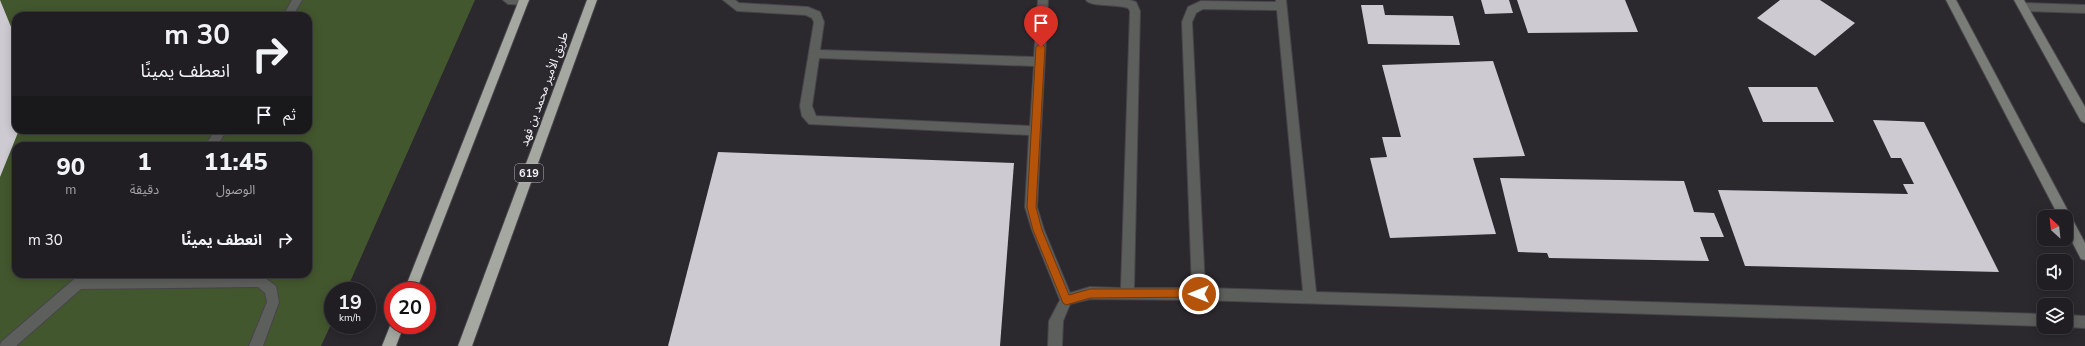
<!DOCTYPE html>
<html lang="ar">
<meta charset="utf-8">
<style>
body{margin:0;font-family:"Nunito Sans","Noto Sans Arabic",sans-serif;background:#2d2b2f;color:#f1f3f6;direction:rtl;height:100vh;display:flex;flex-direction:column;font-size:15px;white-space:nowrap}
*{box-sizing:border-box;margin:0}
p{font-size:13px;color:#a2a2a5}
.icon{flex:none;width:22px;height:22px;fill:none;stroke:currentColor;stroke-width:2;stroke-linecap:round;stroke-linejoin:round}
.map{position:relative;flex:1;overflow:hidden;direction:ltr}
.panel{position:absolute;left:12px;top:142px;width:300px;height:136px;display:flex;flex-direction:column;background:#201e22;border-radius:12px;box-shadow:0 2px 10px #0003,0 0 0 1px #3d3c40;direction:rtl}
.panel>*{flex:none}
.hud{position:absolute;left:12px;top:12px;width:300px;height:122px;border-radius:12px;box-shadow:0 2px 10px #0003,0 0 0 1px #3d3c40;direction:rtl;background:#201e22;color:#f1f3f6;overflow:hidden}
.needle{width:26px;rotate:333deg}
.fabs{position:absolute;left:2037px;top:210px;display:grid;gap:8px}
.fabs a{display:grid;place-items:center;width:36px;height:36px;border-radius:8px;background:#201e22;box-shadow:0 2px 10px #0003,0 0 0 1px #3d3c40;font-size:20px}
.speed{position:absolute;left:324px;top:282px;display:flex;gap:8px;font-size:20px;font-weight:700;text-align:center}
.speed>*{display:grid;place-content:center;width:52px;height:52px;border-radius:50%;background:#201e22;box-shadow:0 2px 10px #0003,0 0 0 1px #3d3c40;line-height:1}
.speed small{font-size:10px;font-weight:400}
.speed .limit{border:6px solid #d22;background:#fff;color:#111}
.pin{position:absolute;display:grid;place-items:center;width:34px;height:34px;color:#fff;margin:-41px -17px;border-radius:50% 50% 50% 0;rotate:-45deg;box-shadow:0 0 4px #0007}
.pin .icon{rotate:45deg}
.me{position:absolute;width:44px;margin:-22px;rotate:270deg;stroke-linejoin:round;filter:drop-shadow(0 0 3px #0008)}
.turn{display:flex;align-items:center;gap:14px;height:84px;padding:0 16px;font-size:18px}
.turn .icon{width:52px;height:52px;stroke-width:2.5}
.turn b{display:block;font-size:28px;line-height:34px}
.then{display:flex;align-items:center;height:38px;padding:0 16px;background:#0003;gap:8px;font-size:15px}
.eta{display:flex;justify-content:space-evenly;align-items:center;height:68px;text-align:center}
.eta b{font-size:24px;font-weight:800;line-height:28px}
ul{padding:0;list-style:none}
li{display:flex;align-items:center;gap:12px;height:60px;padding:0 16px}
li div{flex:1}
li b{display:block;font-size:15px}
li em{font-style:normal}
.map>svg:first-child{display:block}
.green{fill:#43572e;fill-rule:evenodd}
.building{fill:#cdcad1}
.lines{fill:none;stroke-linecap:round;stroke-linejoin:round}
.lane-casing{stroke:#47444a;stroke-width:2}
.street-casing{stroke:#47444a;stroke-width:2}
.secondary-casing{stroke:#47444a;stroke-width:2}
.highway-casing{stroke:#47444a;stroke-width:2}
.lane{fill:#5d5f5c;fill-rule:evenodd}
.street{fill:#5d5f5c;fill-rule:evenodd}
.secondary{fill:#7a7c78;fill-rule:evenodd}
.highway{fill:#a4a8a1;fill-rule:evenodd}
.route{fill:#b45309;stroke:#753606}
.labels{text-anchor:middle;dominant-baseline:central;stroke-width:4;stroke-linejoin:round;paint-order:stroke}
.shield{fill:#2b282e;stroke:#b8b6bb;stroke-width:1}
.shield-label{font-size:11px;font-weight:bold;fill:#f4f3f7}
.street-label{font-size:12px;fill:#f4f3f7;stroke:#2b282e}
</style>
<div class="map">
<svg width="2085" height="346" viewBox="0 0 2085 346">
<rect width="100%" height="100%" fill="#2b282e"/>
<path class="green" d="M0 0H475L346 291H333V320L321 346H0ZM16 16H308V130H16ZM16 146H308V274H16Z"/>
<g class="building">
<polygon points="0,0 16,39 16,130 19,130 0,177"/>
<polygon points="1481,0 1509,0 1513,13 1485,14"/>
<polygon points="1517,0 1625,0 1638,32 1528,33"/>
<polygon points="1780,0 1820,0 1855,23 1815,56 1757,18"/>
<polygon points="1361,5 1383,5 1385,15 1453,16 1460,45 1368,44"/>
<polygon points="1493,61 1525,156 1473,158 1496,234 1390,238 1370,158 1387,157 1382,137 1401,137 1382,65"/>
<polygon points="1748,87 1817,87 1834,122 1763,122"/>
<polygon points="1873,120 1924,122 1999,272 1745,266 1718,190 1908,194 1903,184 1914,184 1901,158 1891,158"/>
<polygon points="718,152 1014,163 1000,346 668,346"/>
<polygon points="1500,178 1684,181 1694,212 1714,213 1724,237 1700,237 1709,261 1549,258 1547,253 1518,252"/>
</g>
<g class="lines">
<g class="lane-casing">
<g id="lane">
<polygon points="292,0 302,0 293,16 283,16"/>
<polygon points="503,0 529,0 529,1 524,5 508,4"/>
<path d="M723 0H735L739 3 808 7 820 12 824 22 820 50 1034 57 1038 0H1048L1037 207 1044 230 1070 293 1090 287 1121 288 1130 11 1128 8C1118 4 1090 7 1086 0H1130L1136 2 1140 11 1134 288H1192L1182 22 1188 7 1201 1 1276 2V0H1286L1316 292 2044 314V326L1199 300 1090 299 1070 304 1063 321 1062 346H1048L1049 321 1060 300 1032 230 1025 207 1029 135 809 124 802 116 800 106 814 22 812 18 806 15 737 11ZM1203 9 1277 10 1303 291 1205 288 1192 22 1196 13ZM819 58 1034 66 1030 126 816 116 812 106Z"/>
<polygon points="215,130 227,130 217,146 205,146"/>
<polygon points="80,274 95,274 94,277 261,275 276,286 279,302 263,346 249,346 267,302 265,293 258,287 81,289 16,346 0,346 1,342"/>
<polygon points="2066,315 2085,316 2085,328 2066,327"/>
</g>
</g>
<g class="street-casing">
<polygon id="street" points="2023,3 2085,5 2085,13 2023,11 2018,7"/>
</g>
<g class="secondary-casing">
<g id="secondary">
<polygon points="1946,0 1956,0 2085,243 2085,260 2081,259 2066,230 2066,217 2059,217"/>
<polygon points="2014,0 2024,0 2085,107 2085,123 2081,121"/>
</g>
</g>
<g class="highway-casing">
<g id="highway">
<polygon points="519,0 529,0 416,291 404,291"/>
<polygon points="587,0 597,0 472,346 458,346"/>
<polygon points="392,321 393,325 404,325 396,346 382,346"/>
</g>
</g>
<use href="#lane" class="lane"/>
<use href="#street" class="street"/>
<use href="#secondary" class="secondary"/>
<use href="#highway" class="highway"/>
</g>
<polygon class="route" points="1041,43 1045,47 1036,207 1042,230 1069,295 1090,289 1199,289 1204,294 1203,297 1090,298 1066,305 1063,303 1033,230 1027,207 1036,47"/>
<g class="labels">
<rect class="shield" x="515" y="164" width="28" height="18" rx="3"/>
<g class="shield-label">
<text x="529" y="173">619</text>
</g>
<g class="street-label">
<text transform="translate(544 89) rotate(-70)">طريق الأمير محمد بن فهد</text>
</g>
</g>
</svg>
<div class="fabs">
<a><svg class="needle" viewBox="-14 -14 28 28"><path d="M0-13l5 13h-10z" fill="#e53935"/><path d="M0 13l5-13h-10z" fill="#a2a2a5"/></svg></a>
<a><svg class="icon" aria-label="sound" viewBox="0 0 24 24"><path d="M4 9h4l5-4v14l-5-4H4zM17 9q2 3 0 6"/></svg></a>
<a><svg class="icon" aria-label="layers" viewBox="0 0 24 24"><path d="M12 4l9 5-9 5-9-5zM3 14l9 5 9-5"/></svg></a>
</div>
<div class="speed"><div>19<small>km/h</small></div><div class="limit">20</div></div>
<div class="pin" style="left:1041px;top:47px;background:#d93025"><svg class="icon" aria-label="arrive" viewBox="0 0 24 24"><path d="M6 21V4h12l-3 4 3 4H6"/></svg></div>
<svg class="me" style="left:1199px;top:294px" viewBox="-20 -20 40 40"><circle r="17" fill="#b45309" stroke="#fff" stroke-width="3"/><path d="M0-11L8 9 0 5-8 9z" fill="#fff"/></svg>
<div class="hud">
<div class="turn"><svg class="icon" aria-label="right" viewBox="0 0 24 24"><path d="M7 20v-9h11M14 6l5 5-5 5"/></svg><div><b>30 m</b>انعطف يمينًا</div></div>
<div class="then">ثم<svg class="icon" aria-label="arrive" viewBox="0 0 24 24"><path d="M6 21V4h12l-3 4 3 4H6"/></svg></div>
</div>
<section class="panel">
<div class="eta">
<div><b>11:45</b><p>الوصول</p></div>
<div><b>1</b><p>دقيقة</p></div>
<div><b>90</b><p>m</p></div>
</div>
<ul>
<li><svg class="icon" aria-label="right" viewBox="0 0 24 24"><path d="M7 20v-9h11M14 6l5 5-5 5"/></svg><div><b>انعطف يمينًا</b></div><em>30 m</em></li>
</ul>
</section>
</div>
